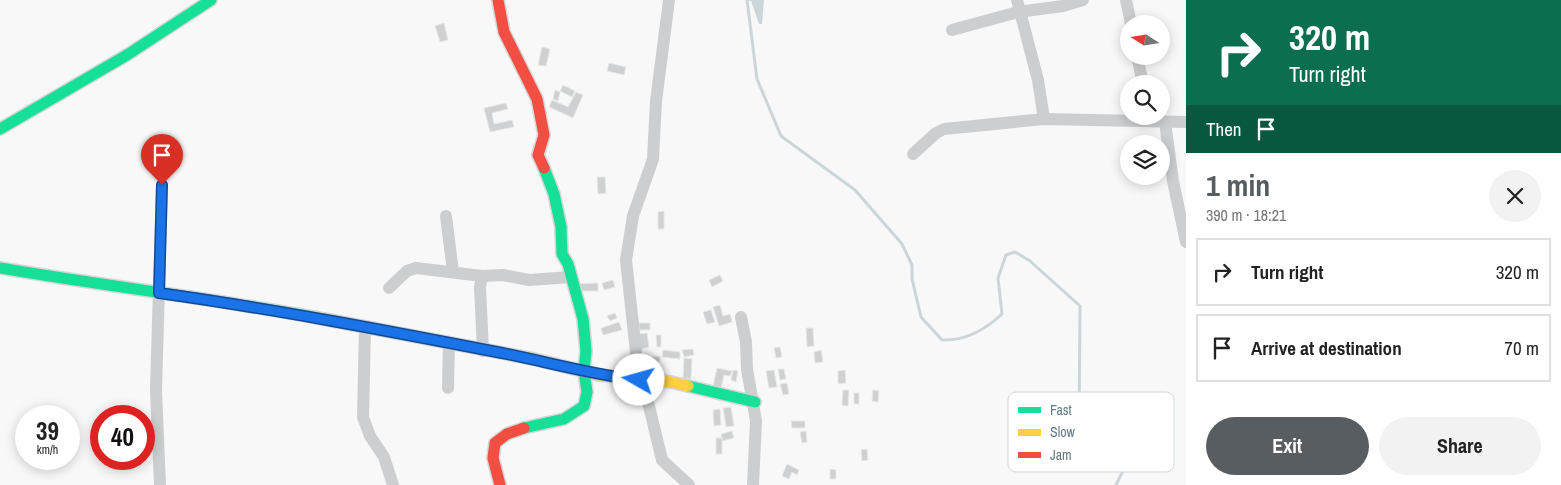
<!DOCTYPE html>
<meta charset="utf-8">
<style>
body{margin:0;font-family:"Archivo Narrow",sans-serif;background:#f2f2f2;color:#222;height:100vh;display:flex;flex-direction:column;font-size:19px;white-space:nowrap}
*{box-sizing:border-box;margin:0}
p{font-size:16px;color:#767676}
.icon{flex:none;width:28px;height:28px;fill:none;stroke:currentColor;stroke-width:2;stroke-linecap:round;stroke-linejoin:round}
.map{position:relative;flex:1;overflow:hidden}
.panel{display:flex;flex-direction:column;background:#fff;width:375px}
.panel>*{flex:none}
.banner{background:#0b6e4f;color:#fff;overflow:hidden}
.needle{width:32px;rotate:282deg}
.tools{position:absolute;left:1120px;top:15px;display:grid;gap:10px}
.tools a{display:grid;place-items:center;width:50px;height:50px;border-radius:50%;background:#fff;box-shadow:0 2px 12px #0003;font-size:25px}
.speed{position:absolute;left:15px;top:405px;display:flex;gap:10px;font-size:25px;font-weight:700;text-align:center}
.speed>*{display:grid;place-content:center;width:65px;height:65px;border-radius:50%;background:#fff;box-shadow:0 2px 12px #0003;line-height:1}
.speed small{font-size:12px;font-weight:400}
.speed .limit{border:8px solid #d22;background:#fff;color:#111}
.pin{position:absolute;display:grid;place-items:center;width:42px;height:42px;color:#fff;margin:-51px -21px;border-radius:50% 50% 50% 0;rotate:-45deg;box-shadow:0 0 5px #0007}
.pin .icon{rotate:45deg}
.me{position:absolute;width:55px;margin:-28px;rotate:277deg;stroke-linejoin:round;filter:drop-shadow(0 0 4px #0008)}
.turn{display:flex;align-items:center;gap:18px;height:105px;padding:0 20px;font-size:22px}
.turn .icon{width:65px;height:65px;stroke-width:2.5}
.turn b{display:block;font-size:35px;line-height:42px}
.then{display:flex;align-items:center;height:48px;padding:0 20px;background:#0003;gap:10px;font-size:19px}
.round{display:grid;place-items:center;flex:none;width:52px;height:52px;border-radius:26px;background:#f2f2f2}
.summary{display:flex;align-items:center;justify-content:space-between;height:85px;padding:0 20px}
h1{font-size:30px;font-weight:700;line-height:38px;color:#575d60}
.primary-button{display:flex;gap:10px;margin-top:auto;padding:10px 20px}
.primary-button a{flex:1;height:58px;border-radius:30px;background:#575d60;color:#fff;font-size:20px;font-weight:700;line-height:58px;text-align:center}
.primary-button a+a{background:#f2f2f2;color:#222}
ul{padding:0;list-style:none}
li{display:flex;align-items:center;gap:15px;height:68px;margin:0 10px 8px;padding:0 10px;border:2px solid #e0e0e0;border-radius:0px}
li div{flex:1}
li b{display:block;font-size:19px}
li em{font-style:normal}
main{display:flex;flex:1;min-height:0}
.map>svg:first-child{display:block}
.water{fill:#cbd6d8}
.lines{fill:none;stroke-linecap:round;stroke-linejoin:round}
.stream{stroke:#cbd6d8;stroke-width:3}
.building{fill:#ced0d1;stroke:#e8e8e8}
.fast-casing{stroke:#d5d6d7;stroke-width:14}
.slow-casing{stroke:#d5d6d7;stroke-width:14}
.jam-casing{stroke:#d5d6d7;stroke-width:14}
.street{stroke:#cdcecf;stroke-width:12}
.fast{stroke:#16e098;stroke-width:11}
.slow{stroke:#ffcf43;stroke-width:11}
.jam{stroke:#f24e42;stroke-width:11}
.route-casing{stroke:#114b97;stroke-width:12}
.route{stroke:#1a73e8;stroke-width:9}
.key{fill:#fff;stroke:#d0d7da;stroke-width:1}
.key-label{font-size:14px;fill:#637a83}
</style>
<main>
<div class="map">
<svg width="1186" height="485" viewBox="0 0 1186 485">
<rect width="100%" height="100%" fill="#f8f8f8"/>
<polygon class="water" points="745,0 764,0 762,24 759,24 751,1"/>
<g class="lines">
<path class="stream" d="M747 0 757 79 781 136 855 190 902 244 912 265V279L921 317 942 340C966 341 985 330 1002 314L998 278 1006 255 1015 252 1030 261 1080 306 1079 432 1092 442 1119 447 1127 454 1126 465 1116 485"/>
</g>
<g class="building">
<polygon points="444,23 448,40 440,42 435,26"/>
<polygon points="542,47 550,49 546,66 538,65"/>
<polygon points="609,63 626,67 624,75 607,71"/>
<polygon points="563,85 575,91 572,97 560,91"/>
<polygon points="555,90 560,92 558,101 553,99"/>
<polygon points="576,92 583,95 573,118 549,107 552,100 568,107"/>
<polygon points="506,103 508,109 492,113 494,124 512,120 514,127 490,132 484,108"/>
<polygon points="597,177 605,177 606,193 598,194"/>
<polygon points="664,211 664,229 658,229 658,212"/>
<polygon points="720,275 723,281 712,287 709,280"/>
<polygon points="613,280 615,287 604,290 602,283"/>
<polygon points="598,283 598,291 577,291 577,284"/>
<polygon points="720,305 723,316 730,314 732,322 719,326 713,307"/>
<polygon points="711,310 715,322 707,324 703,312"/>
<polygon points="615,313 617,318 610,321 607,316"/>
<polygon points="619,322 622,330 603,335 601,328"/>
<rect x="639" y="323" width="11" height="7"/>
<polygon points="806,328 813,328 814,346 807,347"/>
<polygon points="647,333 649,347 641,349 639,334"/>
<polygon points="656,335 661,335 661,347 657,347"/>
<polygon points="780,347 782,357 776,358 774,348"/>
<polygon points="693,349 694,355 684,357 682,350"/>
<polygon points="663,350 680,352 680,359 662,357"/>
<polygon points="821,350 823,362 815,363 814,352"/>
<polygon points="660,356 660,362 651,363 650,357"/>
<polygon points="684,358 692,359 691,379 683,378"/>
<polygon points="717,368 732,371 730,376 724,375 721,388 713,387"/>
<polygon points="778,369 784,369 786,379 780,380"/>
<polygon points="733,370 738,371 736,382 731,380"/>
<polygon points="774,370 777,387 769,388 766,371"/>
<polygon points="845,370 846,383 838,384 838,371"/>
<polygon points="787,383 789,394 783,395 780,384"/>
<polygon points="843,390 849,390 848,406 842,405"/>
<polygon points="873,390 879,391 878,402 872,401"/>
<rect x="854" y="393" width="5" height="11"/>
<polygon points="731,407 734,426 726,427 723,408"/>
<polygon points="720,409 721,425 714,426 713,410"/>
<polygon points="791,421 805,421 805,428 792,428"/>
<polygon points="732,431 734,438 722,441 721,434"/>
<polygon points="806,431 807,442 802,443 800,432"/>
<rect x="716" y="438" width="6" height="16"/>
<polygon points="867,449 868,460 862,461 861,450"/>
<polygon points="787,464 799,470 797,475 792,472 789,479 782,476"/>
<polygon points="830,469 836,470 836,479 830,479"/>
</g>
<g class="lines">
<g class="fast-casing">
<g id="fast">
<polyline points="0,129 127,55 211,0"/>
<path d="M0 268C104 286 209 298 313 317"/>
<polyline points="688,386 755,402"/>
<polyline points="524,428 564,419 584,406 587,392 584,371 586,351 583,319 568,264 562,254 561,227 554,194 544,168"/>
</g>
</g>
<g class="slow-casing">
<polyline id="slow" points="313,317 534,359 599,375 671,382 688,386"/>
</g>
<g class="jam-casing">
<g id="jam">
<polyline points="498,0 504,32 537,99 544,135 538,155 544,168"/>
<polyline points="500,485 493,458 495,443 507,434 524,428"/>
</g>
</g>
<g class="street">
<polyline points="669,0 656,101 653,159 633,216 626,260 639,380 649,406 662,460 689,485"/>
<polyline points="1017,0 1038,80 1044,119"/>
<polyline points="1126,0 1131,24"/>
<polyline points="952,30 1018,12 1063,6 1083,0"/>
<polyline points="1137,56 1143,84"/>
<polyline points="1165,122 1173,181 1186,242"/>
<polyline points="913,154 936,133 944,129 1044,119 1186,122"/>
<polyline points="446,216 453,272"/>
<polyline points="482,276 480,287 483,351"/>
<polyline points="389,288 407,271 416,268 482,276 503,275 529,280 571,277"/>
<polyline points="741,317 746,342 747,369 756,421 753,485"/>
<polyline points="365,328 363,417 370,436 384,457 393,485"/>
<polyline points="448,388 449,343"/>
<polyline points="160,485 156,390 162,185"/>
</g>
<use href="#fast" class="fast"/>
<use href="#slow" class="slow"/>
<use href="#jam" class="jam"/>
</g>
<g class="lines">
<g class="route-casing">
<path id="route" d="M162 185 159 293C274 309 388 331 502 353 548 362 593 375 639 380"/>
</g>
<use href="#route" class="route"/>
</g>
<rect x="1008" y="392" width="166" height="80" rx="8" class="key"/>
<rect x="1018" y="407" width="23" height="6" fill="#16e098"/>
<rect x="1018" y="429" width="23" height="7" fill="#ffcf43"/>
<rect x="1018" y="452" width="23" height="6" fill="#f24e42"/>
<g class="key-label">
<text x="1050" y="415">Fast</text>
<text x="1050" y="437">Slow</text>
<text x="1050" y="460">Jam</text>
</g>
</svg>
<div class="tools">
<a><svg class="needle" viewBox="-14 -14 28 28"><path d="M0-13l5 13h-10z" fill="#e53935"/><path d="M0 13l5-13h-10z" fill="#767676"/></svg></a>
<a><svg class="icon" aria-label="search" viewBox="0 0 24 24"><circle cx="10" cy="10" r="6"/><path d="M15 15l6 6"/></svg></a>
<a><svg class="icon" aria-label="layers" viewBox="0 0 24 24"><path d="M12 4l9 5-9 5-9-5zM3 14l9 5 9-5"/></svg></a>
</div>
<div class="speed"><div>39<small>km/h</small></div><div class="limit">40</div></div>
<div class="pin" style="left:162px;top:185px;background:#d93025"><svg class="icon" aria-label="arrive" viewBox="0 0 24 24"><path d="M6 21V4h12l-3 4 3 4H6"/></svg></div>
<svg class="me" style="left:639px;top:380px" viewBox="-20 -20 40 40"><circle r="19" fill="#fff"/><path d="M0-13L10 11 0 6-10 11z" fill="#1a73e8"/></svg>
</div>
<section class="panel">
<div class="banner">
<div class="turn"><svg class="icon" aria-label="right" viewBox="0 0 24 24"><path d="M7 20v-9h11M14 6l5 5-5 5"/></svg><div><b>320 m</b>Turn right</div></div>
<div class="then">Then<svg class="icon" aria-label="arrive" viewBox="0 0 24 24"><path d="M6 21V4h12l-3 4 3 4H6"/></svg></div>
</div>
<div class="summary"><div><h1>1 min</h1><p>390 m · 18:21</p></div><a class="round"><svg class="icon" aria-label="close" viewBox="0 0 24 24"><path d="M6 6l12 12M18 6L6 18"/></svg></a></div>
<ul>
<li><svg class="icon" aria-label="right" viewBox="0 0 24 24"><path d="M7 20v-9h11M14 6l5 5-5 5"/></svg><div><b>Turn right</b></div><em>320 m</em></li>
<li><svg class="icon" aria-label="arrive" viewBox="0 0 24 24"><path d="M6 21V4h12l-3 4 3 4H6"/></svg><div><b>Arrive at destination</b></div><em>70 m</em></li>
</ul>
<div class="primary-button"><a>Exit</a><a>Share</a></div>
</section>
</main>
